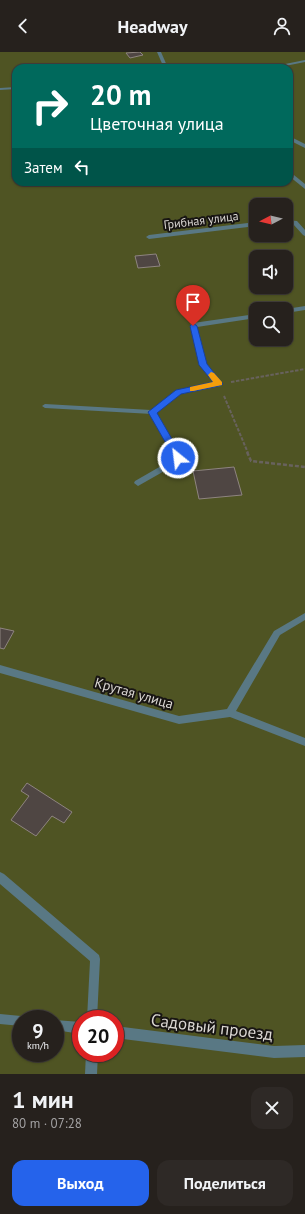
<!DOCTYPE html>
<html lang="ru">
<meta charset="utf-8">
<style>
body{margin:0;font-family:"PT Sans",sans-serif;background:#2e2926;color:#f1f3f6;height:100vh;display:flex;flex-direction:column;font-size:15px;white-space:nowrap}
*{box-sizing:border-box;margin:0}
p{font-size:13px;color:#a4a3a4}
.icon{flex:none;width:22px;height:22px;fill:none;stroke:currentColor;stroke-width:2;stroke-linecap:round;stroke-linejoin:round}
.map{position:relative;height:1022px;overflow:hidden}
.panel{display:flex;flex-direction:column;background:#26211d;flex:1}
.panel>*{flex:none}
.banner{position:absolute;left:12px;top:12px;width:281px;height:122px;border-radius:12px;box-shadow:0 1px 3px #0004,0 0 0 1px #423e3b;background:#00695c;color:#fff;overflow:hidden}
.needle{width:26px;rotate:263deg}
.tools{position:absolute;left:249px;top:146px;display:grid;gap:8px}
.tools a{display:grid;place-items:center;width:44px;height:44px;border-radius:8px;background:#26211d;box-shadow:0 1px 3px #0004,0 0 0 1px #423e3b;font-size:20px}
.speed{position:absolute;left:12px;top:958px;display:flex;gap:8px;font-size:20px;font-weight:700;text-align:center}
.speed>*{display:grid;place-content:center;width:52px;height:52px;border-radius:50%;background:#26211d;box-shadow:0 1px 3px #0004,0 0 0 1px #423e3b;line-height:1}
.speed small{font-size:10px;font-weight:400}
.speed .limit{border:6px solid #d22;background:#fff;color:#111}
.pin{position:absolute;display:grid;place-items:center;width:34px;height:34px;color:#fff;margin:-41px -17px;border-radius:50% 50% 50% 0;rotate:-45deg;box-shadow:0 0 4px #0007}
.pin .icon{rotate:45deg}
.me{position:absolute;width:44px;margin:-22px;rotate:331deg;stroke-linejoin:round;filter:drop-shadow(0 0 3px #0008)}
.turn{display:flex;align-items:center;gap:14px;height:84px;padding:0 12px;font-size:18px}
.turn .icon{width:52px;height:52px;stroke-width:2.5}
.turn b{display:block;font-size:28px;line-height:34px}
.then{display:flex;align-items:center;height:38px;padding:0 12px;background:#0003;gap:8px;font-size:15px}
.round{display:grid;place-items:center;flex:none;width:42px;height:42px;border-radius:12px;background:#2e2926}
.head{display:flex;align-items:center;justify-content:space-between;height:68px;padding:0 12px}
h1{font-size:24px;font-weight:700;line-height:30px}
.button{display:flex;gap:8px;margin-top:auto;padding:8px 12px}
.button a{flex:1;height:46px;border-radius:12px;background:#2563eb;color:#fff;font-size:16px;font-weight:700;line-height:46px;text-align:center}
.button a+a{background:#2e2926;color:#f1f3f6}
header{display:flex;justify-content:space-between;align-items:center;height:52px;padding:0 12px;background:#26211d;font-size:18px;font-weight:700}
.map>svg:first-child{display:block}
.green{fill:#4f5423;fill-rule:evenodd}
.building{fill:#4f4643;stroke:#8e8480}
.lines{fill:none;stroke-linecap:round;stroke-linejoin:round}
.path-far1{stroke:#68625d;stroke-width:2;stroke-dasharray:3.5 1.5;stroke-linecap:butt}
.path{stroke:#68625d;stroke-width:2.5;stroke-dasharray:4 2;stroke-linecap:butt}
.service{fill:#597884;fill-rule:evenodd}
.minor{fill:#597884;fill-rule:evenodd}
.route{fill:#2563eb;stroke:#184099}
.slow{fill:#f59e0b}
.labels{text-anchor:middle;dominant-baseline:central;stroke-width:4;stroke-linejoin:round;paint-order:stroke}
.far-street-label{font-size:12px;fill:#dbd7d3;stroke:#181513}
.street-label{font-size:14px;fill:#dbd7d3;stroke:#181513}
.near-street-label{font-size:17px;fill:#dbd7d3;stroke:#181513}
</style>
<header><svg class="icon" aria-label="back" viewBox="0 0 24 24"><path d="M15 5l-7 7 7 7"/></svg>Headway<svg class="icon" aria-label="person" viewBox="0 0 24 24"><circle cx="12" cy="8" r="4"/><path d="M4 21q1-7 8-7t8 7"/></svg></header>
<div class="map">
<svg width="305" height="1022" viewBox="0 0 305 1022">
<rect width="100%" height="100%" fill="#332c27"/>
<path class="green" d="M0 0H305V1022H0ZM16 16H289V130H16ZM256 153H286V183H256ZM256 205H286V235H256ZM256 257H286V287H256ZM21 967H55V1001H21ZM81 967H115V1001H81Z"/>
<g class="building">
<polygon points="140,0 143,3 130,6 126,1"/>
<polygon points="156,202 160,214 138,216 135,204"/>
<polygon points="234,415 242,443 199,447 193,419"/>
<polygon points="0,576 14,579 4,597 0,596"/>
<polygon points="27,731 72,760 64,771 52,764 36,784 11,768 29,744 21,739"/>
</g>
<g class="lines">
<g class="path-far1">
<polyline points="231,330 305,317"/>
<polyline points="224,344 248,401"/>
</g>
<polyline class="path" points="247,400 251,409 305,415"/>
<polygon class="service" points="150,358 154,358 183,407 182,409 138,434 134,431 135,429 175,406 148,360"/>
<g class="minor">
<polygon points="157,0 161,0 168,16 164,16"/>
<polygon points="305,8 305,10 275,16 265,16"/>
<polygon points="16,35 16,37 0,38 0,36"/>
<polygon points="289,84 305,92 305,96 289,88"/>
<polygon points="289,119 305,132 305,137 289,124"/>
<polygon points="286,168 297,169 305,178 305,184 303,183 293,172 286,172"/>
<polygon points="256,170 256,174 149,187 146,185 149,183"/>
<polygon points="305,254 305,258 286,261 286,257"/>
<polygon points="256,262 256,266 197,275 206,312 221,330 222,332 221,334 181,342 152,362 45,356 42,354 45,352 151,358 177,338 214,331 200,313 190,273 193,271"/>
<polygon points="305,561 305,568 280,583 236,659 305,686 305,694 230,665 179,672 0,621 0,613 179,664 227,657 274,579"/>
<polygon points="0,820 4,822 99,903 100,907 97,967 87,967 90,909 0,832"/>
<polygon points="0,962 21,964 25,965 26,967 21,967 21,974 0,972"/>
<polygon points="55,968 81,970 81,982 55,978"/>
<polygon points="115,974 274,994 305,993 305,1005 274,1006 115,986"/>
<polygon points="86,1001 98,1001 97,1022 85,1022"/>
</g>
</g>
<polygon class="route" points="193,271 197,274 207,312 223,332 219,334 181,342 157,361 183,406 178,409 176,409 148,360 176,338 213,330 199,313 190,274"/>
<polygon class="slow" points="211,320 214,321 222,330 222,333 193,339 190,339 190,335 213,330 208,323"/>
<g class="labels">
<g class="far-street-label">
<text transform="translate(201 168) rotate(-7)">Грибная улица</text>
</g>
<g class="street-label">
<text transform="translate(134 641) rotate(16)">Крутая улица</text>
</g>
<g class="near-street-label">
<text transform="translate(212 975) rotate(7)">Садовый проезд</text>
</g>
</g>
</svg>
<div class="tools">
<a><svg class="needle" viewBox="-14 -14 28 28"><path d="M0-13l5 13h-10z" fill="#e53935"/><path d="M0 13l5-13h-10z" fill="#a4a3a4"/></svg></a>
<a><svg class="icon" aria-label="sound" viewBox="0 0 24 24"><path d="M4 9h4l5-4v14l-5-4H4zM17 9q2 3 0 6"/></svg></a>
<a><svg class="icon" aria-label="search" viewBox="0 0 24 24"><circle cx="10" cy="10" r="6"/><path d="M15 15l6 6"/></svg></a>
</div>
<div class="speed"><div>9<small>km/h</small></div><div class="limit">20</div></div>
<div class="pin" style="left:193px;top:274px;background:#d93025"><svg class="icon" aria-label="arrive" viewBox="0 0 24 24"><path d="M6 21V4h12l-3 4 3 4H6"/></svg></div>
<svg class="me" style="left:178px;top:406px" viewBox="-20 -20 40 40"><circle r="17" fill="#2563eb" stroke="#fff" stroke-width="3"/><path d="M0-11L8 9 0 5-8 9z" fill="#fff"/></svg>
<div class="banner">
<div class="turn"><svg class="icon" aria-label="right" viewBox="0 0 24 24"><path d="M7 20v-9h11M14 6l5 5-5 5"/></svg><div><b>20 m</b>Цветочная улица</div></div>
<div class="then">Затем<svg class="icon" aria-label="left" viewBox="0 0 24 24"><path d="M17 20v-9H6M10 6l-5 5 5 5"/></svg></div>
</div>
</div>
<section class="panel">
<div class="head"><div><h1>1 мин</h1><p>80 m · 07:28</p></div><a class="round"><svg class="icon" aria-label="close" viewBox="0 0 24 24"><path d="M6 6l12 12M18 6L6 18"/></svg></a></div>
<div class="button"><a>Выход</a><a>Поделиться</a></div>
</section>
